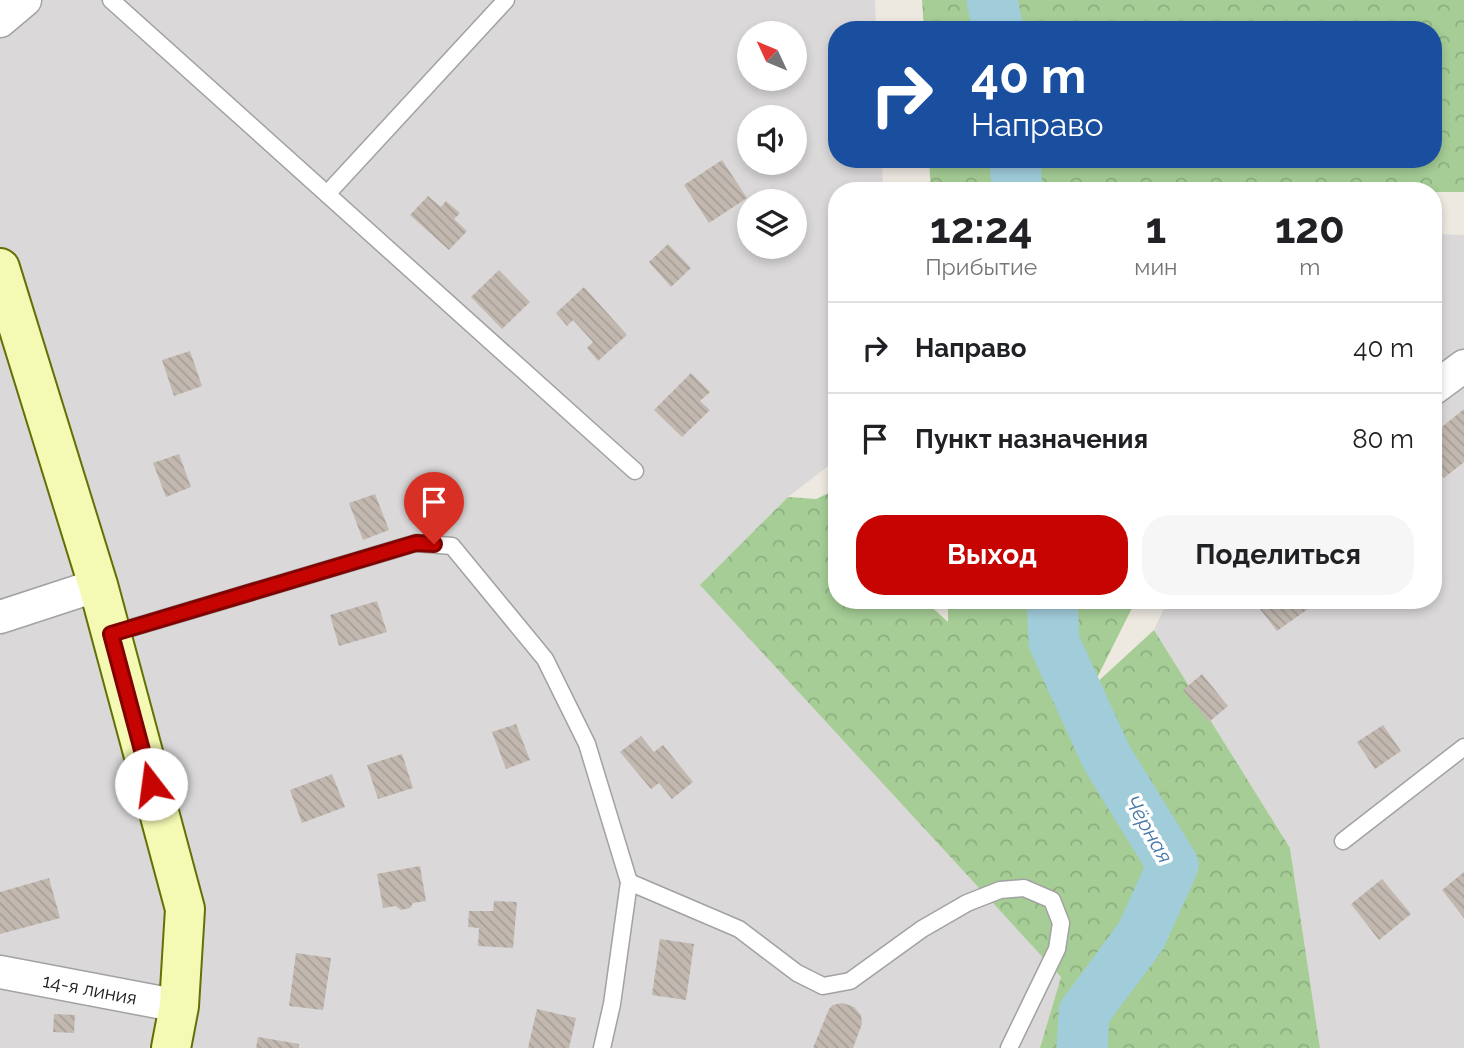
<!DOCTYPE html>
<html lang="ru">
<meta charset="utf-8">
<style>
body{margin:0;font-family:Raleway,sans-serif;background:#f6f6f6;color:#202124;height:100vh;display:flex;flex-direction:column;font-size:26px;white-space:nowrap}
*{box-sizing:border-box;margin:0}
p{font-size:23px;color:#757577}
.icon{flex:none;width:38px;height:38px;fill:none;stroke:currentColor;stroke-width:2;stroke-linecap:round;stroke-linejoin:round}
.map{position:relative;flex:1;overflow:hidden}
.details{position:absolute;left:828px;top:182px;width:614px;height:427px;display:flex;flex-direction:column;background:#fff;border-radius:28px;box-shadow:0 4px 10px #0003}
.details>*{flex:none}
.hud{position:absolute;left:828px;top:21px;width:614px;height:147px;border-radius:28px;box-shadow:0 4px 10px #0003;background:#1a4fa0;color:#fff;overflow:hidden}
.needle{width:46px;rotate:314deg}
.buttons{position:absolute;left:737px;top:21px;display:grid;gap:14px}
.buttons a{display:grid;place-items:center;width:70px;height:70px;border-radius:50%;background:#fff;box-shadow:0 4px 10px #0003;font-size:35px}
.pin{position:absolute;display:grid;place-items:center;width:60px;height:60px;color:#fff;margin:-72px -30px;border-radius:50% 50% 50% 0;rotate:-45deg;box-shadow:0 0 7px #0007}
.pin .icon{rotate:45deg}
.me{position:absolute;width:77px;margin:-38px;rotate:345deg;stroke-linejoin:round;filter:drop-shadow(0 0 5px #0008)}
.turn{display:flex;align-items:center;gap:24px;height:147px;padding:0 28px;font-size:32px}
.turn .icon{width:91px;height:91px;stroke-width:2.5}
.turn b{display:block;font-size:49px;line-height:60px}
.eta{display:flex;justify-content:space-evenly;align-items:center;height:119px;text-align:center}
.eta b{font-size:42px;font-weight:700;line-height:49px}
.cta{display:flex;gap:14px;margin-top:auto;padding:14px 28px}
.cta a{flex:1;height:80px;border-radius:28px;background:#c60401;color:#fff;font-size:28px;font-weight:700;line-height:80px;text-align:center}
.cta a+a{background:#f6f6f6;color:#202124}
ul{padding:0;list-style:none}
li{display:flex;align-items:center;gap:21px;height:91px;padding:0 28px;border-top:2px solid #e0e0e0}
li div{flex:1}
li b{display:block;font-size:26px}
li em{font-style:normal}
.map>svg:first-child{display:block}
.residential{fill:#dad8d8;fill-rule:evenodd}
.forest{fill:url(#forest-crowns)}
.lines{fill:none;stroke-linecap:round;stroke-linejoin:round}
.river{stroke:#a1cddb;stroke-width:51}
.building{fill:url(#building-back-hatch)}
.lane-casing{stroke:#a2a2a2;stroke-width:19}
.street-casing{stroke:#a2a2a2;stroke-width:35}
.secondary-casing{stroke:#637005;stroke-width:42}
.lane{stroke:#fff;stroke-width:16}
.street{stroke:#fff;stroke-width:32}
.secondary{stroke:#f4f9b3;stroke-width:38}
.route-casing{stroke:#810301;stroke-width:18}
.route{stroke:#c60401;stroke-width:12}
.labels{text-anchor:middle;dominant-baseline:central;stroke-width:7;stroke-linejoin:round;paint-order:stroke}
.street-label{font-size:19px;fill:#1b1b1b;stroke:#fff}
.water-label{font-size:21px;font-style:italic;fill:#4978aa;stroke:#fff}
</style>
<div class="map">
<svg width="1464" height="1048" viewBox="0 0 1464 1048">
<defs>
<pattern id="forest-crowns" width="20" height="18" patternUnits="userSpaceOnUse" patternTransform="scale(1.75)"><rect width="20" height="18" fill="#a5cd95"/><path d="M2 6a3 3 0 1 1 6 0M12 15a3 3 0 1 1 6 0" fill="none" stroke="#8daf80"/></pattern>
<pattern id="building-back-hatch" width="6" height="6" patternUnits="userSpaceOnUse" patternTransform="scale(1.75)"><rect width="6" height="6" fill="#c2b8b0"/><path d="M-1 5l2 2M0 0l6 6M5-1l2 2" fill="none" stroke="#a69e97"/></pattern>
</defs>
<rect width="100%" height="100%" fill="#ede9e1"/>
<g class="residential">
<path d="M0 0H875L876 30H836V159H882L883 191H836V460L788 497 701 585 1061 977 1040 1048H0ZM749 33H794V79H749ZM749 117H794V163H749ZM749 201H794V247H749Z"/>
<polygon points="1433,234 1464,235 1464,1048 1320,1048 1290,848 1154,630 1168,600 1433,600"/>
</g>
<g class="forest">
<polygon points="922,0 1464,0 1464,192 931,191 929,159 1433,159 1433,30 924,30"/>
<polygon points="831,492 836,505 836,600 924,600 948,622 948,600 1136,600 1093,686 1154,630 1290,848 1320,1048 1040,1048 1061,977 700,585 788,497 816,499"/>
</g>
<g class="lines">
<g class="river">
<polyline points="992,0 998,30"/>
<polyline points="1015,159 1017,191"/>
<polyline points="1052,600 1054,642 1107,758 1173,865 1141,936 1084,1013 1082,1048"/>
</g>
</g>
<g class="building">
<polygon points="722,160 747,198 709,223 684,185"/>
<polygon points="428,196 441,207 446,201 460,213 454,219 467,231 449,250 410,215"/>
<polygon points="668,244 691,268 671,287 649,262"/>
<polygon points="499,270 530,302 502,329 471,297"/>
<polygon points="584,287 627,335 598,361 587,348 593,342 573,320 567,326 556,313"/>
<polygon points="190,351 202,386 174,396 162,360"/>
<polygon points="691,373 710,392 700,401 710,410 682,437 654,410"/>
<polygon points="1464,409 1464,462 1444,478 1433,464 1433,434"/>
<polygon points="179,454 191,487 166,497 153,463"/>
<polygon points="375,494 389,530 363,540 349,503"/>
<polygon points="1261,600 1308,600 1312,606 1277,631 1256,604"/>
<polygon points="377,601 387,632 339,646 330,615"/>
<polygon points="1202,674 1228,706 1209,722 1183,690"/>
<polygon points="516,724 530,760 506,769 492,732"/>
<polygon points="1383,725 1401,751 1375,769 1357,742"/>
<polygon points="641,736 654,752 663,745 693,782 672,799 659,783 651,789 620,752"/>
<polygon points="402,754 413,788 378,799 367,765"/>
<polygon points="332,774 345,807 302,823 290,790"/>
<polygon points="420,866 426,901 413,903 410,908 401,910 396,906 383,908 377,874"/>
<polygon points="1464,872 1464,918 1442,890"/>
<polygon points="49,878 60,918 0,934 0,892"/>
<polygon points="1382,879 1411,914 1379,940 1351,904"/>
<polygon points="494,901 517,902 513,948 478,946 479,928 468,927 469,911 493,911"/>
<polygon points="660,939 694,944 686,1000 652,995"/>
<polygon points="296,953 331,958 323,1010 289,1006"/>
<polygon points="843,1003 854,1007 861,1015 862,1024 853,1048 813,1048 829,1009 833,1005"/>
<polygon points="537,1009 576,1018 569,1048 528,1048"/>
<polygon points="54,1014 75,1015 74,1033 53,1032"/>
<polygon points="258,1037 299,1044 299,1048 256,1048"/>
</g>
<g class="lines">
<g class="lane-casing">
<g id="lane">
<polyline points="111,0 635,471"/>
<polyline points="327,194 506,0"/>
<polyline points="111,634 416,543 452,546 545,659 587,744 629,882 612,1004 602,1048"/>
<polyline points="1343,841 1464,747"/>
<polyline points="629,882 739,929 797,973 823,986 850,981 922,929 967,903 1000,890 1024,888 1052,900 1061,923 1057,949 1009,1048"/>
</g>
</g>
<g class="street-casing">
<g id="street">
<polyline points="0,21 25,0"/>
<polyline points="1433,389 1464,366"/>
<polyline points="0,617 98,585"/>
<polyline points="0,972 179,1006"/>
</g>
</g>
<g class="secondary-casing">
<polyline id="secondary" points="0,268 98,585 185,909 179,1006 171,1048"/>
</g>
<use href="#lane" class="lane"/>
<use href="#street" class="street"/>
<use href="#secondary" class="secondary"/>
</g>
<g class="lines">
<g class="route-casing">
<polyline id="route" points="151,784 111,634 416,543 434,544"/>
</g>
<use href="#route" class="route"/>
</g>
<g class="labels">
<g class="street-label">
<text transform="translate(90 989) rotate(11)">14-я линия</text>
</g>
<g class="water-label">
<text transform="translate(1149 829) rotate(60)">Чёрная</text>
</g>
</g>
</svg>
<div class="buttons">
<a><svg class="needle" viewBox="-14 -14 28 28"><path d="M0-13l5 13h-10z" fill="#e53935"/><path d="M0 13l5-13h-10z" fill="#757577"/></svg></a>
<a><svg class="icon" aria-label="sound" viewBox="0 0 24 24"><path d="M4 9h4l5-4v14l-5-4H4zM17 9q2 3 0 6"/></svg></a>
<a><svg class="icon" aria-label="layers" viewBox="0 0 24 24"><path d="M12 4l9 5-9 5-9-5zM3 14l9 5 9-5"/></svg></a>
</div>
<div class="pin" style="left:434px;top:544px;background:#d93025"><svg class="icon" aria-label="arrive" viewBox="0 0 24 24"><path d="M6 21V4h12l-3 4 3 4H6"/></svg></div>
<svg class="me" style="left:151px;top:784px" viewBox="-20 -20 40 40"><circle r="19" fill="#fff"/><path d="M0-13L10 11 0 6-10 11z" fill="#c60401"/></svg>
<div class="hud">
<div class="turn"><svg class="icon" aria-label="right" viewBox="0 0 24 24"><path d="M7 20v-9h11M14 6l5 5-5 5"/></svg><div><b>40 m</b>Направо</div></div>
</div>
<section class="details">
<div class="eta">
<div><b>12:24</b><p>Прибытие</p></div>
<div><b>1</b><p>мин</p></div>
<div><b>120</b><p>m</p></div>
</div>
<ul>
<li><svg class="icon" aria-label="right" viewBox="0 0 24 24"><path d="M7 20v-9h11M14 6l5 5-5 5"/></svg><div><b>Направо</b></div><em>40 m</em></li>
<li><svg class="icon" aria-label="arrive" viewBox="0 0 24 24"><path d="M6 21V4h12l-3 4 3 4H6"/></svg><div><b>Пункт назначения</b></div><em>80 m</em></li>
</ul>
<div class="cta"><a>Выход</a><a>Поделиться</a></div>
</section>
</div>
